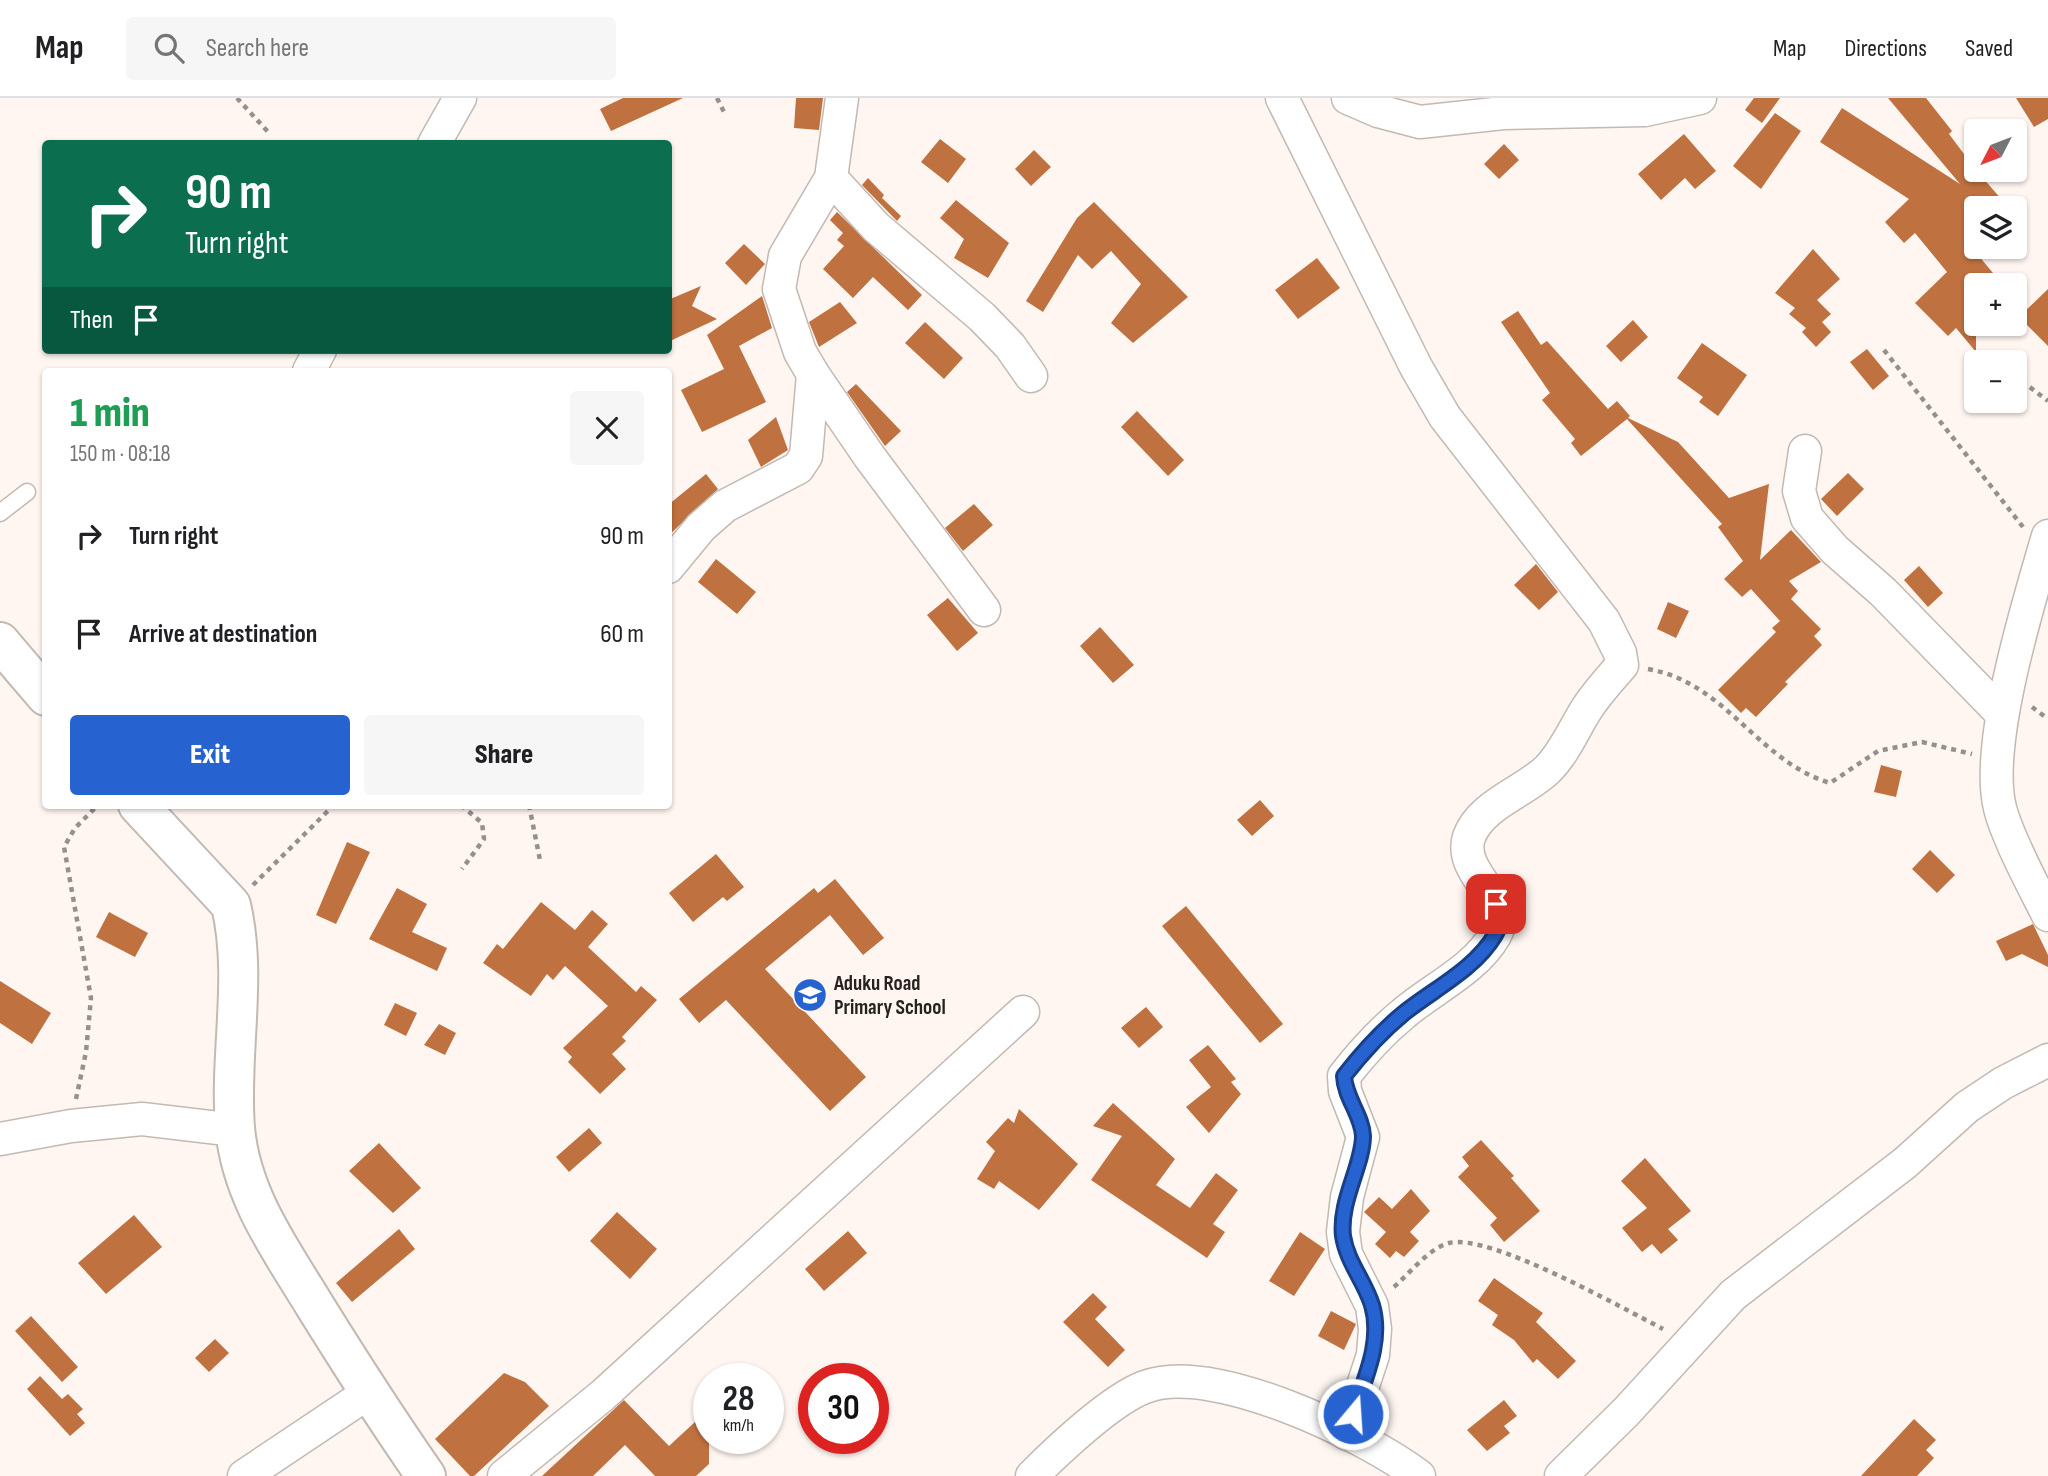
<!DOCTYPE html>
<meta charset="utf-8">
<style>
body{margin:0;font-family:"Sofia Sans Condensed",sans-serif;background:#f6f6f6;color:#202124;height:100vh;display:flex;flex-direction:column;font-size:26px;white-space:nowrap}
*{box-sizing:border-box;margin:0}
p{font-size:23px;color:#757577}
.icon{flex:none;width:38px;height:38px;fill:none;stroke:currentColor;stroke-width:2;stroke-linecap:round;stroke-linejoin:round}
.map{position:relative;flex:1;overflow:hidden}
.sheet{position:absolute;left:42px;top:270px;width:630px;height:441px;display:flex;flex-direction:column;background:#fff;border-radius:7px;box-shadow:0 2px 5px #0004}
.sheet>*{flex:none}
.hud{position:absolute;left:42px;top:42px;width:630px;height:214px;border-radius:7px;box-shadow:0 2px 5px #0004;background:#0b6e4f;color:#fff;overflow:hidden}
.needle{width:46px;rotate:228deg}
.controls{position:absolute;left:1964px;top:21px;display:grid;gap:14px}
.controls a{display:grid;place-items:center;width:63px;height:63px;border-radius:7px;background:#fff;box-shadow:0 2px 5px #0004;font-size:35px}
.speed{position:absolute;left:693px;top:1265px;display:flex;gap:14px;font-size:35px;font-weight:700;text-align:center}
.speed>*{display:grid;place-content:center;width:91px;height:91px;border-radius:50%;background:#fff;box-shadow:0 2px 5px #0004;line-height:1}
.speed small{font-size:18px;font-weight:400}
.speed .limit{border:10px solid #d22;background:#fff;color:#111}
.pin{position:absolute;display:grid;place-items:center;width:60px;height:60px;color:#fff;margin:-30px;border-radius:14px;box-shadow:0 4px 10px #0006}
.me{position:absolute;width:77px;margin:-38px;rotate:18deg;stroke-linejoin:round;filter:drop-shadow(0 0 5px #0008)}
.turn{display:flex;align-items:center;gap:24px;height:147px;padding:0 28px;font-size:32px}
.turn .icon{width:91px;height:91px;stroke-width:2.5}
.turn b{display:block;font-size:49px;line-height:60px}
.then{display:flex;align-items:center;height:66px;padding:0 28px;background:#0003;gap:14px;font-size:26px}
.round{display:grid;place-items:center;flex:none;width:74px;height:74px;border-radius:7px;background:#f6f6f6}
.overview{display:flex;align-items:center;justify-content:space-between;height:119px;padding:0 28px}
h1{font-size:42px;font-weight:800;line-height:52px;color:#1e9e55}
.action{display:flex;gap:14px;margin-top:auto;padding:14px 28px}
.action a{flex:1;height:80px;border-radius:7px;background:#2663d0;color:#fff;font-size:28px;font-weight:800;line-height:80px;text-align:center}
.action a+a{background:#f6f6f6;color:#202124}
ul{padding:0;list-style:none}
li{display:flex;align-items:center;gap:21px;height:98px;padding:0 28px}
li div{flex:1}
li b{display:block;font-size:26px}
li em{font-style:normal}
header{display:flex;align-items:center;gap:42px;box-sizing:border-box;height:98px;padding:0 35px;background:#fff;border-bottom:2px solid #e0e0e0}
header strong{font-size:33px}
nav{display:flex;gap:38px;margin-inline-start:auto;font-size:24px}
.search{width:490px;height:63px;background:#f6f6f6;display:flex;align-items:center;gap:18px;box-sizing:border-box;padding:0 24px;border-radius:7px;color:#757577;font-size:26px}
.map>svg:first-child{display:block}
.building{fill:#c07140}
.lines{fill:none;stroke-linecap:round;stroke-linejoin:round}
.lane-casing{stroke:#c3b9b3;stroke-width:19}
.street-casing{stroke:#c3b9b3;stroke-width:35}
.secondary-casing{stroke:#c3b9b3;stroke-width:42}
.path{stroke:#968f8c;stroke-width:4.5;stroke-dasharray:5 5;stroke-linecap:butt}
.lane{stroke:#fff;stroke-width:16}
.street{stroke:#fff;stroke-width:32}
.secondary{stroke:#fff;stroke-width:38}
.route-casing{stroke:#194087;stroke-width:18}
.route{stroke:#2663d0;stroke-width:12}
.labels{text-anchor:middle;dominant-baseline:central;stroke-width:7;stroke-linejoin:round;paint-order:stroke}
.poi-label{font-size:21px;font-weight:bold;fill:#262220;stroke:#fff6f1;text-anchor:start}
</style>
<header>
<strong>Map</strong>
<div class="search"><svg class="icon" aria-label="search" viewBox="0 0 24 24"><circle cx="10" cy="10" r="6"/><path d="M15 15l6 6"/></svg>Search here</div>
<nav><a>Map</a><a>Directions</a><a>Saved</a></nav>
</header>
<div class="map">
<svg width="2048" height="1378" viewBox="0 0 2048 1378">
<rect width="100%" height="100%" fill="#fff6f1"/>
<g class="building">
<polygon points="623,0 683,0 611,33 600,11"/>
<polygon points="796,0 823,0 819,32 794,30"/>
<polygon points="1754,0 1780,0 1762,25 1745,12"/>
<polygon points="1888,0 1926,0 1952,33 1949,36 1976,72 2009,110 1976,110 1976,149 1973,151 2003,187 1976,187 1976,254 1956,230 1948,238 1915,205 1947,174 1915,135 1904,145 1885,124 1909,101 1820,44 1842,10 1960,86"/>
<polygon points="2016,0 2048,0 2048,21 2034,29"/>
<polygon points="1775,15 1801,33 1761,91 1733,68"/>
<polygon points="1684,36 1716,73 1695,91 1685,80 1661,102 1638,76"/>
<polygon points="940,41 966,61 948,85 921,64"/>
<polygon points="1504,46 1519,62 1499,81 1484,66"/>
<polygon points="1034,52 1051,69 1031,88 1015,71"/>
<polygon points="868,80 884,97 882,100 901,118 897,123 862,87"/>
<polygon points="956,102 1009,145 988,180 954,160 964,141 940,120"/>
<polygon points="1094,104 1188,199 1133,245 1111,225 1141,186 1111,153 1092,171 1078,157 1043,214 1026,203 1077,120"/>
<polygon points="837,114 922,197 908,212 873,179 853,200 823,171 844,148 837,142 843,135 830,122"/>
<polygon points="744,146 765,166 746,187 725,165"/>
<polygon points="1813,151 1840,181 1817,202 1831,216 1822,224 1831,234 1816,249 1802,234 1806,230 1789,216 1795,210 1775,195"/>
<polygon points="1317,160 1340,190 1298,221 1275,192"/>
<polygon points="701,188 692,208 717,221 668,244 668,202"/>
<polygon points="2048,191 2048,248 2019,219"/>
<polygon points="762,198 772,230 739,248 766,304 702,334 681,292 724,271 707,237"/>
<polygon points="840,204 857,225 819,249 809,224"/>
<polygon points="1518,213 1541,247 1547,243 1608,311 1617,303 1630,318 1628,320 1678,344 1729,400 1769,386 1760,462 1791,432 1821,464 1789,483 1798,493 1791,501 1821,531 1814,538 1822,547 1785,584 1788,586 1756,619 1746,610 1741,615 1718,592 1776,534 1772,530 1780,523 1751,491 1742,499 1724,481 1743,463 1718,429 1722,426 1627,321 1581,358 1571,345 1575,341 1542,302 1550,295 1501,224"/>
<polygon points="1633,222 1648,239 1621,264 1606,248"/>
<polygon points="925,224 963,260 944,281 905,245"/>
<polygon points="1702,245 1747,277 1718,318 1699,304 1703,299 1677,280"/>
<polygon points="1867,251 1889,278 1873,292 1850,264"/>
<polygon points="856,286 901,333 885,348 847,294"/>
<polygon points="1137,313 1184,362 1168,378 1121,329"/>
<polygon points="776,319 788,352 761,369 748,342"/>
<polygon points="1848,375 1864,391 1837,418 1821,401"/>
<polygon points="706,376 718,391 668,438 668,407"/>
<polygon points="974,406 993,427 963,453 945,430"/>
<polygon points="716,461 756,494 737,516 698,484"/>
<polygon points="1536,466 1558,494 1539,512 1514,487"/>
<polygon points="1919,468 1943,495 1928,509 1904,482"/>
<polygon points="948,500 978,535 957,553 927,517"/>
<polygon points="1668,504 1689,513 1676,540 1657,531"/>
<polygon points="1100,529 1134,567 1113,585 1080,548"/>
<polygon points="1881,667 1902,673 1896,699 1874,694"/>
<polygon points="1260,702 1274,718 1252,738 1237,722"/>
<polygon points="347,744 370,754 336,826 316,817"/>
<polygon points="1930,752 1955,777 1937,795 1912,771"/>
<polygon points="716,756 744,789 727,803 723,799 693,824 669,795"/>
<polygon points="835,781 884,840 863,857 830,817 765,871 866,979 830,1013 726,902 699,925 679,901 814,790 818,795"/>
<polygon points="397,790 427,806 412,834 447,850 437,873 369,841"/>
<polygon points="541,804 575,832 592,812 608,826 588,849 636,894 641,888 657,902 622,939 626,943 612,956 626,971 600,996 568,964 572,959 563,950 608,908 565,868 553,882 547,876 531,898 483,865 497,846 503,851"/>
<polygon points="1186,808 1283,926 1260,945 1162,828"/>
<polygon points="109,814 148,835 135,859 96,839"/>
<polygon points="2033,826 2048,857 2048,869 2022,856 2006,863 1996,843"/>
<polygon points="0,883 51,915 32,946 0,925"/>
<polygon points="395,905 417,915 406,938 384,927"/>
<polygon points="1146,909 1163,929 1139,950 1121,930"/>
<polygon points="439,926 456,935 445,957 424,947"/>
<polygon points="1208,947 1236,981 1231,984 1241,996 1209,1035 1186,1009 1211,989 1189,962"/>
<polygon points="1113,1005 1175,1061 1156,1087 1190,1110 1216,1075 1238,1092 1213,1126 1225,1134 1207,1160 1091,1082 1122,1038 1093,1028"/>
<polygon points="1019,1011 1078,1066 1039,1112 999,1083 994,1091 977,1081 995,1053 986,1044 1008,1020 1014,1025"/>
<polygon points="589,1030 602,1045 569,1074 556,1059"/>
<polygon points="1481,1042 1514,1078 1511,1080 1540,1113 1504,1144 1490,1127 1497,1120 1458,1079 1469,1068 1462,1059"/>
<polygon points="379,1045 421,1090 393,1115 349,1073"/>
<polygon points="1645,1060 1691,1113 1668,1131 1678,1142 1661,1156 1652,1146 1642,1154 1622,1130 1647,1110 1621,1083"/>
<polygon points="1411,1091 1430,1113 1410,1134 1419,1143 1404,1159 1396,1153 1390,1160 1375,1146 1386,1134 1364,1114 1379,1099 1392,1111"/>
<polygon points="617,1114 657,1151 630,1181 590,1143"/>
<polygon points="134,1117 162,1149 106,1196 78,1165"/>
<polygon points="399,1131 415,1151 352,1204 336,1185"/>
<polygon points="848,1133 867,1155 824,1193 805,1171"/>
<polygon points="1300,1134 1325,1151 1294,1198 1269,1183"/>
<polygon points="1494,1180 1543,1215 1536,1224 1576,1263 1558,1281 1537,1261 1533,1265 1514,1242 1492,1227 1498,1217 1478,1203"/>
<polygon points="1093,1195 1107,1209 1095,1221 1125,1252 1108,1269 1063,1224"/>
<polygon points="1331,1213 1356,1226 1344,1252 1318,1238"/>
<polygon points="31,1218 78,1269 62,1284 15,1233"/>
<polygon points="215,1241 229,1255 209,1274 195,1260"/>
<polygon points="504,1275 525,1284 549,1308 474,1378 470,1378 435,1341"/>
<polygon points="40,1278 62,1301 68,1296 83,1311 77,1316 85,1325 70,1338 27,1291"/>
<polygon points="624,1302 669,1348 709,1311 709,1366 696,1378 655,1378 625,1347 593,1378 542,1378"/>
<polygon points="1504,1302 1517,1318 1504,1328 1510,1335 1487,1353 1467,1332"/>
<polygon points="1914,1321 1936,1342 1926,1352 1934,1360 1917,1378 1861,1378"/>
</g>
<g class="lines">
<g class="lane-casing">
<polyline id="lane" points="0,415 27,394"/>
</g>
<g class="street-casing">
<g id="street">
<polyline points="842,0 831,80 785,158 779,191 800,254 813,276 869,358 984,512"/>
<path d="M1282 0 1416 269 1445 319 1604 523 1620 555 1622 567C1610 581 1596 596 1586 612 1574 631 1564 655 1548 671 1525 694 1481 706 1469 739 1457 776 1515 802 1495 837 1476 871 1432 891 1403 916 1381 934 1362 955 1344 978L1345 993 1363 1039 1347 1099 1343 1134 1346 1156 1372 1208 1375 1231 1373 1257 1347 1336"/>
<polyline points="1348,0 1378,13 1420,24 1503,15 1645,12 1700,0"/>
<polyline points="434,46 460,0"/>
<polyline points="831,80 876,129 982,219 1010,248 1031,278"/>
<polyline points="309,273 320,252"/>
<polyline points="1805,353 1799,393 1807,420 1835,452 1883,494 2002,616"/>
<path d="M2048 438C2029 503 1984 647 2000 710 2007 739 2034 789 2048 817"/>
<polyline points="668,469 701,429 725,408 798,370 806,358 813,276"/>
<polyline points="0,1041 71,1028 142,1021 235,1032"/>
<polyline points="244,1378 368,1295"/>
<polyline points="504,1378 603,1297 1023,914"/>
<path d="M1032 1378C1058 1352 1112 1301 1145 1289 1212 1263 1365 1337 1419 1378"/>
<polyline points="1561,1378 1626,1314 1733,1197 1905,1065 1967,1009 2003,985 2048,962"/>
</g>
</g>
<g class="secondary-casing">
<g id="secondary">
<polyline points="0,544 46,598"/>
<path d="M138 707 231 807C248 880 229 956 235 1030 241 1098 281 1152 315 1208 351 1266 387 1322 426 1378"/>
</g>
</g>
<g class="path">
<polyline points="237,0 269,35"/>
<polyline points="717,0 725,16"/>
<polyline points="1884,252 2023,429"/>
<polyline points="2014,277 2048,303"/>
<path d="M1648 571C1727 585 1757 663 1830 685L1878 653 1922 644 1972 656"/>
<polyline points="2032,609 2048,621"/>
<polyline points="461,707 482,725 484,741 462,771"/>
<polyline points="529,707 540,762"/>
<polyline points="253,787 334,707"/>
<polyline points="76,1001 86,954 91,900 64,749 75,730 98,707"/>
<path d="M1394 1189C1409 1176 1429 1150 1449 1145 1490 1135 1622 1210 1663 1231"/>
</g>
<use href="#lane" class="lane"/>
<use href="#street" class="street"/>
<use href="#secondary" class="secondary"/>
</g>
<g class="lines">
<g class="route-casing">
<path id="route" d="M1353 1316C1364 1282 1383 1244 1372 1207 1364 1182 1347 1164 1343 1138 1339 1103 1363 1067 1363 1038 1362 1017 1345 1000 1344 978 1362 955 1382 933 1404 915 1434 891 1475 871 1495 837 1501 827 1499 817 1496 806"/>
</g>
<use href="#route" class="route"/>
</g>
<defs>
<g id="school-disc" transform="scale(1.75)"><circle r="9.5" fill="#2663d0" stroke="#fff6f1"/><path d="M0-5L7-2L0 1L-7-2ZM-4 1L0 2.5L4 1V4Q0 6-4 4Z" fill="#fff"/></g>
</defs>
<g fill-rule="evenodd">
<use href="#school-disc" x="810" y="897"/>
</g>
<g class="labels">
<g class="poi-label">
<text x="834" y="885">Aduku Road<tspan x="834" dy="24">Primary School</tspan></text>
</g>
</g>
</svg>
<div class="controls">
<a><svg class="needle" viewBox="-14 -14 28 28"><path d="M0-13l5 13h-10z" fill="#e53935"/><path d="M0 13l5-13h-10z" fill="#757577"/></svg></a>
<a><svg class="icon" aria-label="layers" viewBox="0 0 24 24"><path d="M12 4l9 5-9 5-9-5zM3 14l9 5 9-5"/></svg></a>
<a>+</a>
<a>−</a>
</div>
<div class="speed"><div>28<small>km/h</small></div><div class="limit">30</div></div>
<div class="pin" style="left:1496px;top:806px;background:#d93025"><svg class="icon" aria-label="arrive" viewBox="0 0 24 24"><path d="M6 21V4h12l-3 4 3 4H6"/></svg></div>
<svg class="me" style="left:1353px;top:1316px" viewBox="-20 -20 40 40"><circle r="17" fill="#2663d0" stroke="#fff" stroke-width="3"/><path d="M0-11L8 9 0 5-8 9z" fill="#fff"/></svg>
<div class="hud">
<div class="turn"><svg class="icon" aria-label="right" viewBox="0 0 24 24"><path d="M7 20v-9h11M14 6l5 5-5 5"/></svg><div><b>90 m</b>Turn right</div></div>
<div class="then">Then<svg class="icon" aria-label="arrive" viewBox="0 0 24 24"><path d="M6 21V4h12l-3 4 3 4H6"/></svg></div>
</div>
<section class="sheet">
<div class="overview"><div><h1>1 min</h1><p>150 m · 08:18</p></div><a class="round"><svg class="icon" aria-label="close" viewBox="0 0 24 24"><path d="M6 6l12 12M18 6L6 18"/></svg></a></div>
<ul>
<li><svg class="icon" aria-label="right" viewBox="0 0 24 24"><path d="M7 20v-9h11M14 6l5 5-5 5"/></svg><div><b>Turn right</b></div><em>90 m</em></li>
<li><svg class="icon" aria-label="arrive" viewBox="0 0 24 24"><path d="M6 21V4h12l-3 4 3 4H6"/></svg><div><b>Arrive at destination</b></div><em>60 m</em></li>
</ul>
<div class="action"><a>Exit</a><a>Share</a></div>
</section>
</div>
